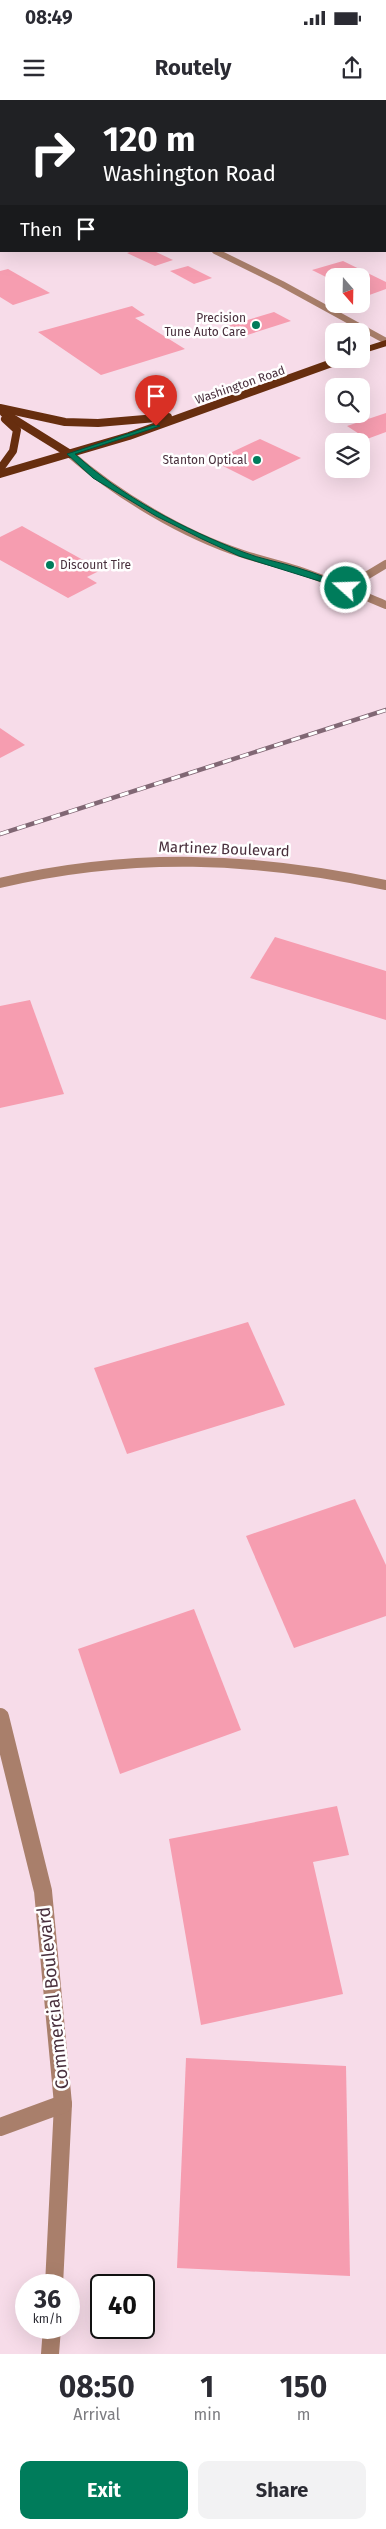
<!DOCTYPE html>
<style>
body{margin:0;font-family:"Fira Sans",sans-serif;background:#f2f2f3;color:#2b2b33;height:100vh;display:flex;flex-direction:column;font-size:19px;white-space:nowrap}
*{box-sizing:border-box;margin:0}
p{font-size:16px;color:#7c7c81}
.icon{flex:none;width:28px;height:28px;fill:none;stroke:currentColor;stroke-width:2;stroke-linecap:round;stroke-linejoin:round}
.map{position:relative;height:2254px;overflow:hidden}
.panel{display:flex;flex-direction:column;background:#fff;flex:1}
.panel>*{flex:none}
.guide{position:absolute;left:0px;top:0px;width:386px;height:152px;box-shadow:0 5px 20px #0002;background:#202124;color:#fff;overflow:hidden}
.needle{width:32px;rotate:160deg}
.tools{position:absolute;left:325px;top:168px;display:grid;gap:10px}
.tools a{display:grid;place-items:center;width:45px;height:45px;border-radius:10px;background:#fff;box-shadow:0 5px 20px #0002;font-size:25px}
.speed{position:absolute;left:15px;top:2174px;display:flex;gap:10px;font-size:25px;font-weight:700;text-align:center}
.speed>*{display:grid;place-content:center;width:65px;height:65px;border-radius:50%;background:#fff;box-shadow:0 5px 20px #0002;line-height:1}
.speed small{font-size:12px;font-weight:400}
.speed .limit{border:2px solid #111;border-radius:8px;background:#fff;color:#111}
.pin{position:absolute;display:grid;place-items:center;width:42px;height:42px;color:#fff;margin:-51px -21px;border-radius:50% 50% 50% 0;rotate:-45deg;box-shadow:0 0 5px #0007}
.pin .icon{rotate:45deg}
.me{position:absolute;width:55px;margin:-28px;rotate:290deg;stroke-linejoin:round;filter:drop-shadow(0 0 4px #0008)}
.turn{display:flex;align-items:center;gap:18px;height:105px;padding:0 20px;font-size:22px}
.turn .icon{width:65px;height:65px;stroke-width:2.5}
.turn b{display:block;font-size:35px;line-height:42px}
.then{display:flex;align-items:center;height:48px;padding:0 20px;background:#0003;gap:10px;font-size:19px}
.eta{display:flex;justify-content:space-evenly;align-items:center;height:85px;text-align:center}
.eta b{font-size:30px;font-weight:700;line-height:35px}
.cta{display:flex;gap:10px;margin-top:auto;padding:10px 20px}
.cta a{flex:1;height:58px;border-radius:10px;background:#007c5b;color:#fff;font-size:20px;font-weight:700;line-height:58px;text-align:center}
.cta a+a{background:#f2f2f3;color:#2b2b33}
.status{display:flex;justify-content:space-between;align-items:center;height:35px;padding:0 25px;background:#fff;direction:ltr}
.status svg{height:14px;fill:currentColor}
header{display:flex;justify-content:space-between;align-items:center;height:65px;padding:0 20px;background:#fff;font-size:22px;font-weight:700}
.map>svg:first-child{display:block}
.building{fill:#f69db0}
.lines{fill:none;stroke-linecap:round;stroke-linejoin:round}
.minor-far3{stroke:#a97f6b;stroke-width:6}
.minor-far2{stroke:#a97f6b;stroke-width:8}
.minor-far1{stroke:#a97f6b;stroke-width:10}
.minor{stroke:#a97f6b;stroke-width:18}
.major-far1{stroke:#672e0f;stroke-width:6}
.major{stroke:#672e0f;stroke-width:8}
.rail-casing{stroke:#816774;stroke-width:4.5}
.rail{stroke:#fff;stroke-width:3;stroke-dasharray:9;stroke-linecap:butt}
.route{fill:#007c5b;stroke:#00513b}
.poi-dot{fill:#007c5b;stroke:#fff;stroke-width:2}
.labels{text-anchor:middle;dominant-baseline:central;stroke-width:5;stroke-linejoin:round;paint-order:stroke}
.far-poi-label{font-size:12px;fill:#49303d;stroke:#fff;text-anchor:end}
.far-street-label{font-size:12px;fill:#49303d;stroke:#fff}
.street-label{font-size:15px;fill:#49303d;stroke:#fff}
.near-street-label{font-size:18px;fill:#49303d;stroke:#fff}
</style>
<div class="status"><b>08:49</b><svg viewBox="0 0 49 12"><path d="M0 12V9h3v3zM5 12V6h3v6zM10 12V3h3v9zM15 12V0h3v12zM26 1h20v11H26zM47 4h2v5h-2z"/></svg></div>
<header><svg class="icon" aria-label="menu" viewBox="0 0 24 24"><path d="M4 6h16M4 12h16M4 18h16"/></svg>Routely<svg class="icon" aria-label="share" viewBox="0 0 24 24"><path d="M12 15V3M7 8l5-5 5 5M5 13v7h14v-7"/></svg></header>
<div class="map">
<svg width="386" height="2254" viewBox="0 0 386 2254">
<rect width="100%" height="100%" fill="#f7dce9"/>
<g class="building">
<polygon points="133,151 154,151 173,160 155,166 127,153"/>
<polygon points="343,161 386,182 386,189 361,198 361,176 334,176 334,181 312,170"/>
<polygon points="188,166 212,178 194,184 170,171"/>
<polygon points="8,169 50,193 13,205 0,197 0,171"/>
<polygon points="132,206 145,215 135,218 185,249 101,275 38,232"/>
<polygon points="274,212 291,221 238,238 221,228"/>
<polygon points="386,313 386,332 367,339 347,326"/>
<polygon points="260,339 301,358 253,381 213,361"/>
<polygon points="22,426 101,470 87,477 97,483 68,498 0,460 0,437"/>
<polygon points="0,628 25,645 0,658"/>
<polygon points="275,837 386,871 386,920 250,878"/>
<polygon points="30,900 64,994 0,1008 0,906"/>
<polygon points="248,1222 285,1305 127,1354 94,1268"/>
<polygon points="355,1399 386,1465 386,1516 294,1548 246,1436"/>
<polygon points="194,1509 241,1630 120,1674 78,1549"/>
<polygon points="337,1706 349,1755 313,1762 343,1894 201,1925 169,1739"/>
<polygon points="186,1958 346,1966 350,2176 177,2168"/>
</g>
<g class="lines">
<g class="minor-far3">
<polyline points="242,1 244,0"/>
<polyline points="215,151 282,184 386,241"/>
</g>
<g class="minor-far2">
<path d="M70 354C117 395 184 435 243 454 261 460 280 464 298 470 328 480 357 493 386 505"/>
<polyline points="346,488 386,464"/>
</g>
<path class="minor-far1" d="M0 783C132 752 254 757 386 785"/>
<g class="minor">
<polyline points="0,1617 43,1791 63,2004 54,2185"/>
<polyline points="0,2027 63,2004"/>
<polyline points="50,2254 52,2228"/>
</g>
<polyline class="major-far1" points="361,251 386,243"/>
<g class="major">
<polyline points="0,308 65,322 98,323 168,317"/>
<polyline points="4,313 70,354"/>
<polyline points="0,369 13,351 17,330 5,319"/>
<polyline points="0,374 129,336 343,259"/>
</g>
<g class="rail-casing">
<polyline id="rail" points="0,734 386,610"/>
</g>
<use href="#rail" class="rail"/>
</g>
<path class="route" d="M154 325 160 326 75 354C122 397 184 429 243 452 260 459 280 462 298 468 315 473 332 480 348 486V490L239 456 202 439 156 416 93 378 67 354Z"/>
<g class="poi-dot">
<circle cx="256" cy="225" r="5"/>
<circle cx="257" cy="360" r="5"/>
<circle cx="50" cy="465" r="5"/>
</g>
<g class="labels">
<g class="far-poi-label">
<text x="246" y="218">Precision<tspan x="246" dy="14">Tune Auto Care</tspan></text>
<text x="247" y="360">Stanton Optical</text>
<text x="60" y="465" text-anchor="start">Discount Tire</text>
</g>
<g class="far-street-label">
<text transform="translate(240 285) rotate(-19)">Washington Road</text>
</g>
<g class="street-label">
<text transform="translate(224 749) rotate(2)">Martinez Boulevard</text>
</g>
<g class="near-street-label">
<text transform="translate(53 1898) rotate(-96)">Commercial Boulevard</text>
</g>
</g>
</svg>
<div class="tools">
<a><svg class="needle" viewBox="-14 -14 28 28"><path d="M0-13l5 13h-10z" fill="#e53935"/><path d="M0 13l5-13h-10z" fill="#7c7c81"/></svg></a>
<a><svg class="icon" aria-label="sound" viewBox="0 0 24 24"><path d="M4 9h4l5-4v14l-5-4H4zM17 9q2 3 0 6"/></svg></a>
<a><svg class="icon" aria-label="search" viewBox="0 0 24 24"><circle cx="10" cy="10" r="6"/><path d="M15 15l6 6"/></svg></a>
<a><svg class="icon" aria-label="layers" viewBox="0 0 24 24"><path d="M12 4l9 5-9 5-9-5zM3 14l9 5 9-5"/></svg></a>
</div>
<div class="speed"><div>36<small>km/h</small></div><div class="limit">40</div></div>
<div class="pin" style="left:156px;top:326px;background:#d93025"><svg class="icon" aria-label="arrive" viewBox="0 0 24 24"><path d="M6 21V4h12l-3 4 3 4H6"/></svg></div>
<svg class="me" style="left:346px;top:488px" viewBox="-20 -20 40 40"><circle r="17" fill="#007c5b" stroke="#fff" stroke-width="3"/><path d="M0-11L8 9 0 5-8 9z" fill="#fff"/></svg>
<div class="guide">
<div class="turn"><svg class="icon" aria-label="right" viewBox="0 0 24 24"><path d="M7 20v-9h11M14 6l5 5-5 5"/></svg><div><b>120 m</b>Washington Road</div></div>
<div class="then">Then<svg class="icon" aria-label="arrive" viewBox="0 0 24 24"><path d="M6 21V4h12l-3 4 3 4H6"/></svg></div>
</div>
</div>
<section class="panel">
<div class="eta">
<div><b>08:50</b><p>Arrival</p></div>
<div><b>1</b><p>min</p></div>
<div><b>150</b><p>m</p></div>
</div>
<div class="cta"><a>Exit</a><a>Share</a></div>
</section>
